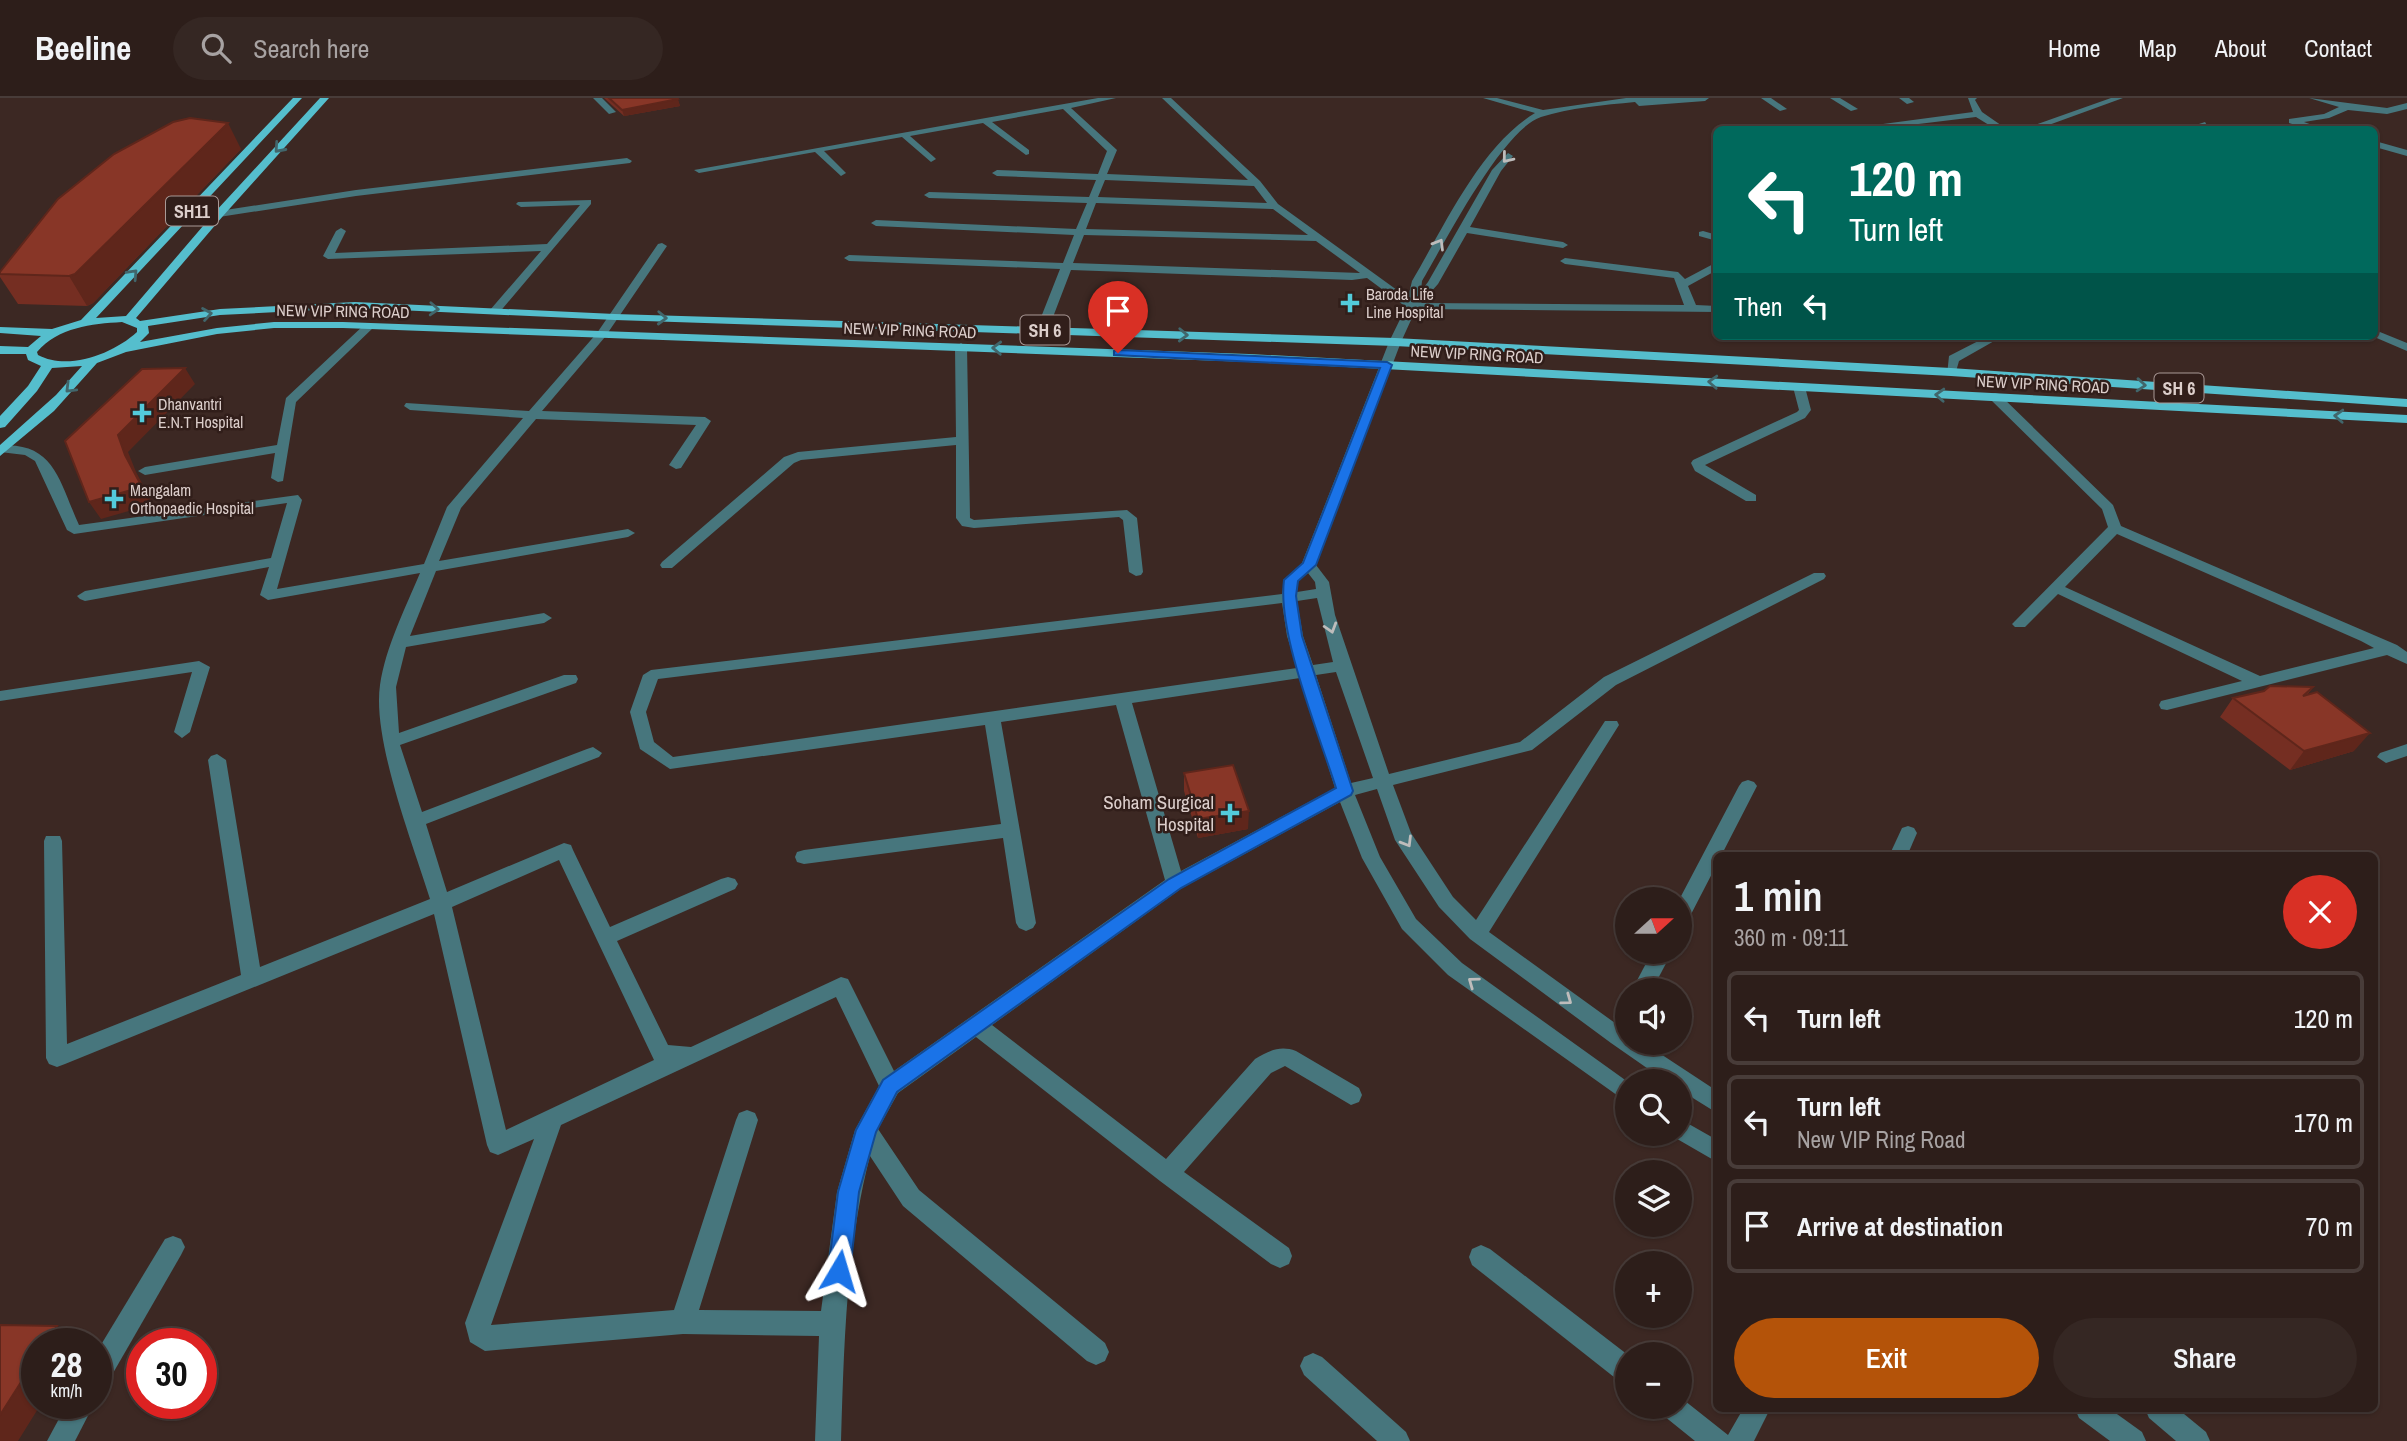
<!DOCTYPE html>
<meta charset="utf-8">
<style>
body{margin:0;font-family:"Archivo Narrow",sans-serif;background:#352723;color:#f1f3f6;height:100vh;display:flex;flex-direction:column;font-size:26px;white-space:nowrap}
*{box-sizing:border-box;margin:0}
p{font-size:23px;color:#a7a2a2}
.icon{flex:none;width:38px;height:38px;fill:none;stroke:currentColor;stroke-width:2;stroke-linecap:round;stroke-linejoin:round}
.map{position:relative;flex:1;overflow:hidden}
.details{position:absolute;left:1713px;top:754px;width:665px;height:560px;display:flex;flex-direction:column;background:#2d1e1a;border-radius:10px;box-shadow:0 2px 5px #0004,0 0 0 2px #483c39}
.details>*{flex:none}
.top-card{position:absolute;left:1713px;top:28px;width:665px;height:214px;border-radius:10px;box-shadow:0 2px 5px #0004,0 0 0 2px #483c39;background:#00695c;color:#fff;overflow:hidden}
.needle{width:46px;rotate:69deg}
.buttons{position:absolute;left:1615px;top:789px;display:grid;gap:14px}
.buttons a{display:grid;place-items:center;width:77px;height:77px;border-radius:50%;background:#2d1e1a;box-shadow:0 2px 5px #0004,0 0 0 2px #483c39;font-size:35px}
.speed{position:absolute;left:21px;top:1230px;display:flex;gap:14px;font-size:35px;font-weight:700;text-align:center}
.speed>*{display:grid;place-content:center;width:91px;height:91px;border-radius:50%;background:#2d1e1a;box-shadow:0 2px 5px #0004,0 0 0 2px #483c39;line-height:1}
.speed small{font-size:18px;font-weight:400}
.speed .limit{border:10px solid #d22;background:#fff;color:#111}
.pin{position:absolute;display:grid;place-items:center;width:60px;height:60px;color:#fff;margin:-72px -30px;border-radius:50% 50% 50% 0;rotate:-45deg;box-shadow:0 0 7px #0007}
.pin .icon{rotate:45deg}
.me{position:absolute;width:77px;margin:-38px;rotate:7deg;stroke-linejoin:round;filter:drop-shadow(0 0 5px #0008)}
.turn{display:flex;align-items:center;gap:24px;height:147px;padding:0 21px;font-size:32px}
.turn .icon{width:91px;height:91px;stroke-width:2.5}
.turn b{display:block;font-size:49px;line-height:60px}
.then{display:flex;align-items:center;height:66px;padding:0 21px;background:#0003;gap:14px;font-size:26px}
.round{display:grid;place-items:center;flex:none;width:74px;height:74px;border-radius:37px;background:#352723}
.summary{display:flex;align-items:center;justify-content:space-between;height:119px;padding:0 21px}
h1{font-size:42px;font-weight:600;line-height:52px}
.cta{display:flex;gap:14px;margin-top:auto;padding:14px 21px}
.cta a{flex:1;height:80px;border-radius:42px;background:#b45309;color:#fff;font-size:28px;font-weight:600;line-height:80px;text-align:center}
.cta a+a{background:#352723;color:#f1f3f6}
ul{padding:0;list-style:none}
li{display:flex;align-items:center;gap:21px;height:94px;margin:0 14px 10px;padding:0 7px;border:4px solid #483c39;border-radius:10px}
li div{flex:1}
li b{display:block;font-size:26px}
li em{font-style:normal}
header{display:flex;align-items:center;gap:42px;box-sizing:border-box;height:98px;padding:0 35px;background:#2d1e1a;border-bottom:2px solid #483c39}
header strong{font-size:33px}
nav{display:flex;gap:38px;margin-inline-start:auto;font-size:24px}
.search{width:490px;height:63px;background:#352723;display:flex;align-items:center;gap:18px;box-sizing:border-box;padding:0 24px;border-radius:38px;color:#a7a2a2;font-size:26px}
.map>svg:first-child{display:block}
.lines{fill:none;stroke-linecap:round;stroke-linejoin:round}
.minor{fill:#47767d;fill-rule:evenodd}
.major{fill:#55becd;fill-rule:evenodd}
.wall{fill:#752e22}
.shaded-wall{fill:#5f261b}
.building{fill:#883627;stroke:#5f261b;stroke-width:2}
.oneway{stroke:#41666b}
.oneway2{stroke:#bebcbb}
.route{fill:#1a73e8;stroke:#114b97;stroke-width:2}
.poi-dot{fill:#53cbdb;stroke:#311e1a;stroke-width:2.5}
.labels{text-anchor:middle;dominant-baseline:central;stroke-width:5;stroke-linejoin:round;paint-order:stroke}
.far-poi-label{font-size:16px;fill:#dccecb;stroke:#311e1a;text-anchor:start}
.far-street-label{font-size:16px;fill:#dccecb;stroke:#311e1a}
.shield{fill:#311e1a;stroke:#a99996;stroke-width:2}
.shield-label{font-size:18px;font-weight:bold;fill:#dccecb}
.poi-label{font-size:19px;fill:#dccecb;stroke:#311e1a;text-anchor:end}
</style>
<header>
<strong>Beeline</strong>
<div class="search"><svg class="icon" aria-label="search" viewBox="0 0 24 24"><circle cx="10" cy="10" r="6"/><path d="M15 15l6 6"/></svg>Search here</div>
<nav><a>Home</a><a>Map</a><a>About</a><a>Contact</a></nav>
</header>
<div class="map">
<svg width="2407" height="1343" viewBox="0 0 2407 1343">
<rect width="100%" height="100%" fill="#3c2823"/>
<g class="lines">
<g class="minor">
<polygon points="593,0 602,0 616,14 609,16"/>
<path d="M1098 0H1116L1071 10 1117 52 1107 76 1248 82 1162 0H1171L1260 83 1278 106 1408 200 1412 183C1444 129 1480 48 1535 15L1483 0H1497L1543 12 1626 0H1709L1705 3 1639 8 1635 4C1604 7 1569 10 1541 19 1502 32 1444 146 1422 183L1421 193 1428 184 1492 72 1508 55 1513 58 1501 73 1470 129 1563 144 1568 147 1563 150 1467 135 1438 186 1421 205 1684 207 1674 180 1565 166 1560 163 1565 160 1678 174 1685 181 1717 164V172L1688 188 1696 207 1717 208V214L1416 211 1401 244 1316 467 1329 484 1335 517 1389 676 1520 644 1604 579 1814 475H1824L1826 478 1824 481 1616 587 1532 652 1393 687 1411 735 1453 799 1476 822 1605 623H1617L1619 627 1489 834 1615 925 1621 915 1628 912V945H1644L1717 993V1015L1680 992V984H1667L1611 945 1470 841 1439 809 1395 742 1377 691 1355 697 1380 759 1416 821 1462 865 1628 984V1005L1448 877 1402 831 1362 760 1340 704 1182 790 992 927 1166 1061 1255 961C1268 953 1280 947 1296 953L1359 990 1362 997 1359 1004 1351 1007 1285 968 1271 975 1184 1074 1289 1150 1292 1158 1289 1166 1280 1170 1271 1166 1160 1083 976 939 898 995 878 1031 919 1092 1105 1245 1109 1254 1105 1263 1096 1267 1087 1263 903 1108 870 1058C846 1150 844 1248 841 1343H815L819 1238 683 1236 485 1253 470 1244 465 1225 534 1041 498 1057 490 1054 487 1047 434 816 65 966 57 969 49 966 46 960 44 743 46 738H60L62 743 67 946 241 877 208 662 211 658 217 656 226 662 260 869 430 801C413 746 372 642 380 587 386 548 405 511 420 475L268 502 260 497 269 469 85 503 80 501 77 498 85 493 271 460 287 405 74 436 67 432 35 363 25 357 0 354V348C55 343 60 386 79 427L298 397 302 402 277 491 424 466 447 409 523 320 410 312 404 308 406 305 529 313 597 235 658 146 662 145 667 148 605 239 542 313 705 319 711 323 681 370 676 371 669 367 696 327 536 321 461 410 439 463 628 431 635 435 628 439 436 473 410 538 544 515 552 520 544 525 406 549 396 589 399 635 564 577H576L578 581 576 585 400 647 422 714 587 651 593 649 602 655 599 659 426 726 447 794 564 745 571 747 573 752 610 829 721 781 728 779 735 781 738 786 735 791 617 843 668 947 691 949 841 879 848 881 894 973 1165 782 1116 607 1001 624 1036 825 1033 830 1026 833 1019 830 1016 825 1003 740 804 766 797 764 795 759 797 754 804 752 1001 726 985 627 670 671 640 651 630 614 643 577 651 572 1282 496 1284 482 1302 465 1389 244 1406 209 1367 180 1352 182 1071 172 1048 232 1042 235 1036 232 1060 171 849 163 844 160 849 157 1063 165 1074 137 876 128 871 125 876 122 1076 131 1087 105 929 100 924 97 929 94 1089 99 1096 82 997 78 992 75 997 72 1098 76 1107 53 1063 11 992 24 1029 52V56L1026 57 983 25 910 38 934 59 936 61 931 64 902 39 824 53 846 75 841 78 815 54 699 75 694 72ZM1105 82 1254 88 1267 105 1098 99ZM1096 105 1273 111 1308 137 1086 131ZM1084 137 1316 143 1360 175 1073 165ZM1308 475 1315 484 1316 491 1297 494 1298 483ZM1317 500 1333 564 1313 567 1303 538 1297 503ZM1282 505 1287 538 1297 570 673 659 654 644 646 614 658 581ZM1336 574 1373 680 1351 685 1316 577ZM1300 580 1335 690 1181 773 1132 605ZM559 762 654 962 506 1032 452 809ZM836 899 879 988 855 1032 837 1094 821 1213 699 1212 758 1022 755 1015 747 1012 739 1015 736 1022 674 1212 491 1227 561 1027Z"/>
<polygon points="1761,0 1771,0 1787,11 1780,13"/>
<polygon points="1830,0 1840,0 1858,11 1851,13"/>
<polygon points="1899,0 1909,0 1914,4 1907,6"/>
<polygon points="1968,0 1977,0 1975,2 1982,14 2008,32 1997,32 1976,19 1869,32 1838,32 1973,14"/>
<polygon points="2111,0 2123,0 2035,32 2021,32"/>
<polygon points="2309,0 2387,10 2407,5 2407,11 2387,16 2348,12 2329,20 2304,24 2326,32 2311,32 2289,25 2289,21 2324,16 2339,9"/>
<polygon points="2205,24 2208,29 2186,32 2187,30"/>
<polygon points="2375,43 2407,52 2407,58 2375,49"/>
<polygon points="627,60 632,63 630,65 356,98 219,119 214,116 219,113 356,92"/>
<polygon points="591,102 591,106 498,216 490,216 490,212 541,153 328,161 323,158 336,133 341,130 346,133 335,155 547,146 580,107 521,109 516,106 518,104"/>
<polygon points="1703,133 1717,137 1717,143 1699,138 1699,134"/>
<polygon points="364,227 374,229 296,304 283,383 278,384 271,380 275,355 145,377 138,373 145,369 277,347 286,300"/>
<polygon points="2375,232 2407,245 2407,253 2372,238 2375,238"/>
<polygon points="1988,238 2003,238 1959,263 1955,277 1947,277 1949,258"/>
<polygon points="961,245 967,249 970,420 974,422 1127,412 1137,420 1143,474 1141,477 1136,478 1129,474 1123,422 1119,419 974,430 962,428 956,420 956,347 801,362 794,365 672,470 662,470 660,467 662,464 784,359 798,354 956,339 955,249"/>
<polygon points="1799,285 1805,289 1811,312 1805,320 1705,367 1756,397 1756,403 1746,403 1695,373 1691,365 1693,362 1797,314 1799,312 1793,289"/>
<path d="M1995 295 1999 296 2113 407 2121 428 2397 547 2407 554V566L2387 557 2167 612 2161 611 2159 607 2161 603 2242 583 2058 496 2025 529H2015L2012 526 2015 523 2108 429 2102 411 1991 302V296ZM2117 436 2361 543 2374 550 2260 578 2065 489Z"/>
<polygon points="199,563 210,569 190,634 182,640 174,634 192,574 0,603 0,593"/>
<polygon points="2407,646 2407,658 2386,665 2377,659 2380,655"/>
<polygon points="1748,682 1754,684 1757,688 1721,758 1717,758 1717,766 1687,824 1680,827 1679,802 1739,688 1742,684"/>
<polygon points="1908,728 1914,730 1917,735 1907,758 1889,758 1902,730"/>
<polygon points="1652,854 1672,854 1652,892 1632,892"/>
<polygon points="1680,1021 1717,1042 1717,1064 1672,1038 1671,1036 1680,1036"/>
<polygon points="173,1138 181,1141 185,1149 181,1157 105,1289 96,1293 96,1255 165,1141"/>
<polygon points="1481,1147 1490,1151 1628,1257 1628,1287 1619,1283 1472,1167 1469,1159 1472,1151"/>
<polygon points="1313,1255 1322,1259 1406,1334 1410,1343 1377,1343 1304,1277 1300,1268 1304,1259"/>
<polygon points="1680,1299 1728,1337 1743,1311 1770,1311 1754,1343 1695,1343 1664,1318 1660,1309 1680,1309"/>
<polygon points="67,1306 94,1306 75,1343 47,1343"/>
<polygon points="2075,1311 2110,1311 2142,1334 2146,1343 2110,1343 2079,1320"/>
<polygon points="2145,1311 2178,1311 2206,1334 2210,1343 2176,1343 2149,1320"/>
</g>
<path class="major" d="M293 0H302L96 220 126 218 215 114 320 0H329L223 118 136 220 140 223 220 211 355 204 615 216 1395 240 1951 270 2407 301V309L1951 278 1395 248 615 222 355 210 220 217 148 228 149 235 140 244 217 230 274 224H343L1249 256 2407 317V325L1249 264 343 230H274L217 236 126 254 97 265 54 313 0 358V347L56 297 82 268 52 270 37 293 5 329 0 330V318L28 288 41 268 28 262 26 256H0V248L28 249 41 238 0 235V229L52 231 81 222ZM122 224 137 230V234C113 256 68 273 38 257L37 254C59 229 91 226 122 224Z"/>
</g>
<g class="wall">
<polygon points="604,0 677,0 680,8 624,18"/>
<polygon points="241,51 93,205 87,208 18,206 0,179 0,174"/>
<polygon points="2313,589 2307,597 2354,653 2290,672 2220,619 2233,600 2264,593"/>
<polygon points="1184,675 1248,731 1198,740 1184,693"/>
</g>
<g class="shaded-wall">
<polygon points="678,1 680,8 624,18 622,12"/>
<polygon points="228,25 241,51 93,205 87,208 69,178"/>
<polygon points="185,270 195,286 128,354 136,374 153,406 101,421 89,404 125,357 118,337"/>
<polygon points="2370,635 2354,653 2290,672 2304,653"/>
<polygon points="1249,713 1248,731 1198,740 1198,721"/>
<polygon points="57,1228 79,1244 77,1246 45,1246"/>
<polygon points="37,1259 37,1306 41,1306 18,1343 0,1343 0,1317"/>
</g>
<g class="building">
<polygon points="609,0 677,0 678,1 622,12"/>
<polygon points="190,20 228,25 75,176 69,178 0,176 0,174 58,101 114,56 173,24"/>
<polygon points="185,270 118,337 125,357 142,389 89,404 65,343 142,271"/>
<polygon points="2270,588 2313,589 2303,598 2317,594 2370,635 2304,653 2233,600 2264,593"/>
<polygon points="1233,667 1249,713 1198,721 1184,675"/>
<polygon points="0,1227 57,1228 45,1246 37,1246 37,1259 0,1317"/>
</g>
<defs><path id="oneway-chevron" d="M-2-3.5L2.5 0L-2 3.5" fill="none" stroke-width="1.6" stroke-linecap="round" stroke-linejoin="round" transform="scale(1.75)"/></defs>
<g class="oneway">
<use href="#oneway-chevron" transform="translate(279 50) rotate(132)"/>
<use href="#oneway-chevron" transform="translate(133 176) rotate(-47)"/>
<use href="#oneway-chevron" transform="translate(434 211) rotate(3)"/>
<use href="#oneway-chevron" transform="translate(207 216) rotate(-9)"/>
<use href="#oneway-chevron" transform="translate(662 220) rotate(2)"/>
<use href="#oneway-chevron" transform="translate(1183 237) rotate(2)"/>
<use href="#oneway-chevron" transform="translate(997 250) rotate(-178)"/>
<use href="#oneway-chevron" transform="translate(1713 284) rotate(-177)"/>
<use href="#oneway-chevron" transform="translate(2141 287) rotate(4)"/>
<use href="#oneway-chevron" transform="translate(70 290) rotate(135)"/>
<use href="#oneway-chevron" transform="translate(1940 297) rotate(-177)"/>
<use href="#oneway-chevron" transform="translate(2339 318) rotate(-177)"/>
</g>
<g class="oneway2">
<use href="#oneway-chevron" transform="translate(1507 60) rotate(129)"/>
<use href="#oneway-chevron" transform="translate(1439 146) rotate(-59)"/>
<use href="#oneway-chevron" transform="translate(1331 530) rotate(73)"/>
<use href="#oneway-chevron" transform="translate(1407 744) rotate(59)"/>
<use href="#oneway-chevron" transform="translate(1473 884) rotate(-144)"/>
<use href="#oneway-chevron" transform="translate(1567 902) rotate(36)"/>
</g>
<path class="route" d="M1118 252 1387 264 1392 267 1316 467 1298 483 1296 498 1302 538 1353 693 1351 697 1181 790 897 994 876 1034 859 1094 850 1173 846 1181 839 1184 831 1181 828 1173 838 1094 856 1032 883 982 1169 781 1336 690C1319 636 1277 535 1284 482L1303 465 1380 270 1114 257V253Z"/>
<g class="poi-dot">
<path d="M1346.5 194.5h7v7h7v7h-7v7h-7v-7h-7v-7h7z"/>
<path d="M138.5 304.5h7v7h7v7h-7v7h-7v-7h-7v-7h7z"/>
<path d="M110.5 390.5h7v7h7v7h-7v7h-7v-7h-7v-7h7z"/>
<path d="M1226.5 704.5h7v7h7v7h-7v7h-7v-7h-7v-7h7z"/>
</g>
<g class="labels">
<g class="far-poi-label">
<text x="1366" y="196">Baroda Life<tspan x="1366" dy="18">Line Hospital</tspan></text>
<text x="158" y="306">Dhanvantri<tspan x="158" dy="18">E.N.T Hospital</tspan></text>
<text x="130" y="392">Mangalam<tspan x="130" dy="18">Orthopaedic Hospital</tspan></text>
</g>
<g class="far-street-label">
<text transform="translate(343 213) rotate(1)">NEW VIP RING ROAD</text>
<text transform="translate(910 232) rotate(2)">NEW VIP RING ROAD</text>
<text transform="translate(1477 256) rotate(3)">NEW VIP RING ROAD</text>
<text transform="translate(2043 286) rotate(3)">NEW VIP RING ROAD</text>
</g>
<g class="shield">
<rect x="166" y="98.5" width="52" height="29" rx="5"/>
<rect x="1020.5" y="217.5" width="49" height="29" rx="5"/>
<rect x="2154.5" y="275.5" width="49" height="29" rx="5"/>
</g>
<g class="shield-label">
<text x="192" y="113">SH11</text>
<text x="1045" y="232">SH 6</text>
<text x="2179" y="290">SH 6</text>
</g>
<g class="poi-label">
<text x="1214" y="704">Soham Surgical<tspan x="1214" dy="22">Hospital</tspan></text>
</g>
</g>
</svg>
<div class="buttons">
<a><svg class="needle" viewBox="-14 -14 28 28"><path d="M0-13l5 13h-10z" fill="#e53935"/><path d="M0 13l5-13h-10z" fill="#a7a2a2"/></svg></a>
<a><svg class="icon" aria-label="sound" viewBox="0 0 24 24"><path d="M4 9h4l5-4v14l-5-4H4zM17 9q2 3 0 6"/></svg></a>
<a><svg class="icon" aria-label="search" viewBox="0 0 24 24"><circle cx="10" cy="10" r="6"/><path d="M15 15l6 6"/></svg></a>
<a><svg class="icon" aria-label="layers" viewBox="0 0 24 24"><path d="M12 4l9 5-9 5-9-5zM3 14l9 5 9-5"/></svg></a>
<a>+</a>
<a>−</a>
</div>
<div class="speed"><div>28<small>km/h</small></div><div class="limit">30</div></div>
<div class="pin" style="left:1118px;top:255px;background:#d93025"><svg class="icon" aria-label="arrive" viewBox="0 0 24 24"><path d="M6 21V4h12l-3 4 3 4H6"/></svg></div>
<svg class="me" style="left:839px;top:1173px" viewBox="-20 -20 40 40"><path d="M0-17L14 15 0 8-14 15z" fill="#1a73e8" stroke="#fff" stroke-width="4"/></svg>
<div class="top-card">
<div class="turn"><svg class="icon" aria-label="left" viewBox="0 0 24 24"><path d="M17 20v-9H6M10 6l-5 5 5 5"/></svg><div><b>120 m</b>Turn left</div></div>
<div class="then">Then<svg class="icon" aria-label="left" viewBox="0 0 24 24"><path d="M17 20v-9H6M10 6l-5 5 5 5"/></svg></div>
</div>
<section class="details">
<div class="summary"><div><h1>1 min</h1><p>360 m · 09:11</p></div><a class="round" style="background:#d93025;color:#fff"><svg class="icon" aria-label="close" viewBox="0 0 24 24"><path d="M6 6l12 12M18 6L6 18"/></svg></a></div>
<ul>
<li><svg class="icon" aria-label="left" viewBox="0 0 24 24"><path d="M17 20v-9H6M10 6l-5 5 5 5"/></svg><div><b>Turn left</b></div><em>120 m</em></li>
<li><svg class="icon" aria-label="left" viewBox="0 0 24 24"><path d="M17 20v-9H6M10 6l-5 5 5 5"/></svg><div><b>Turn left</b><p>New VIP Ring Road</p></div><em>170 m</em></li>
<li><svg class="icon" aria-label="arrive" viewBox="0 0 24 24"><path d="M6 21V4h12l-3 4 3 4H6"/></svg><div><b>Arrive at destination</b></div><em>70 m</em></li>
</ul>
<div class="cta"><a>Exit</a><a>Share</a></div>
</section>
</div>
